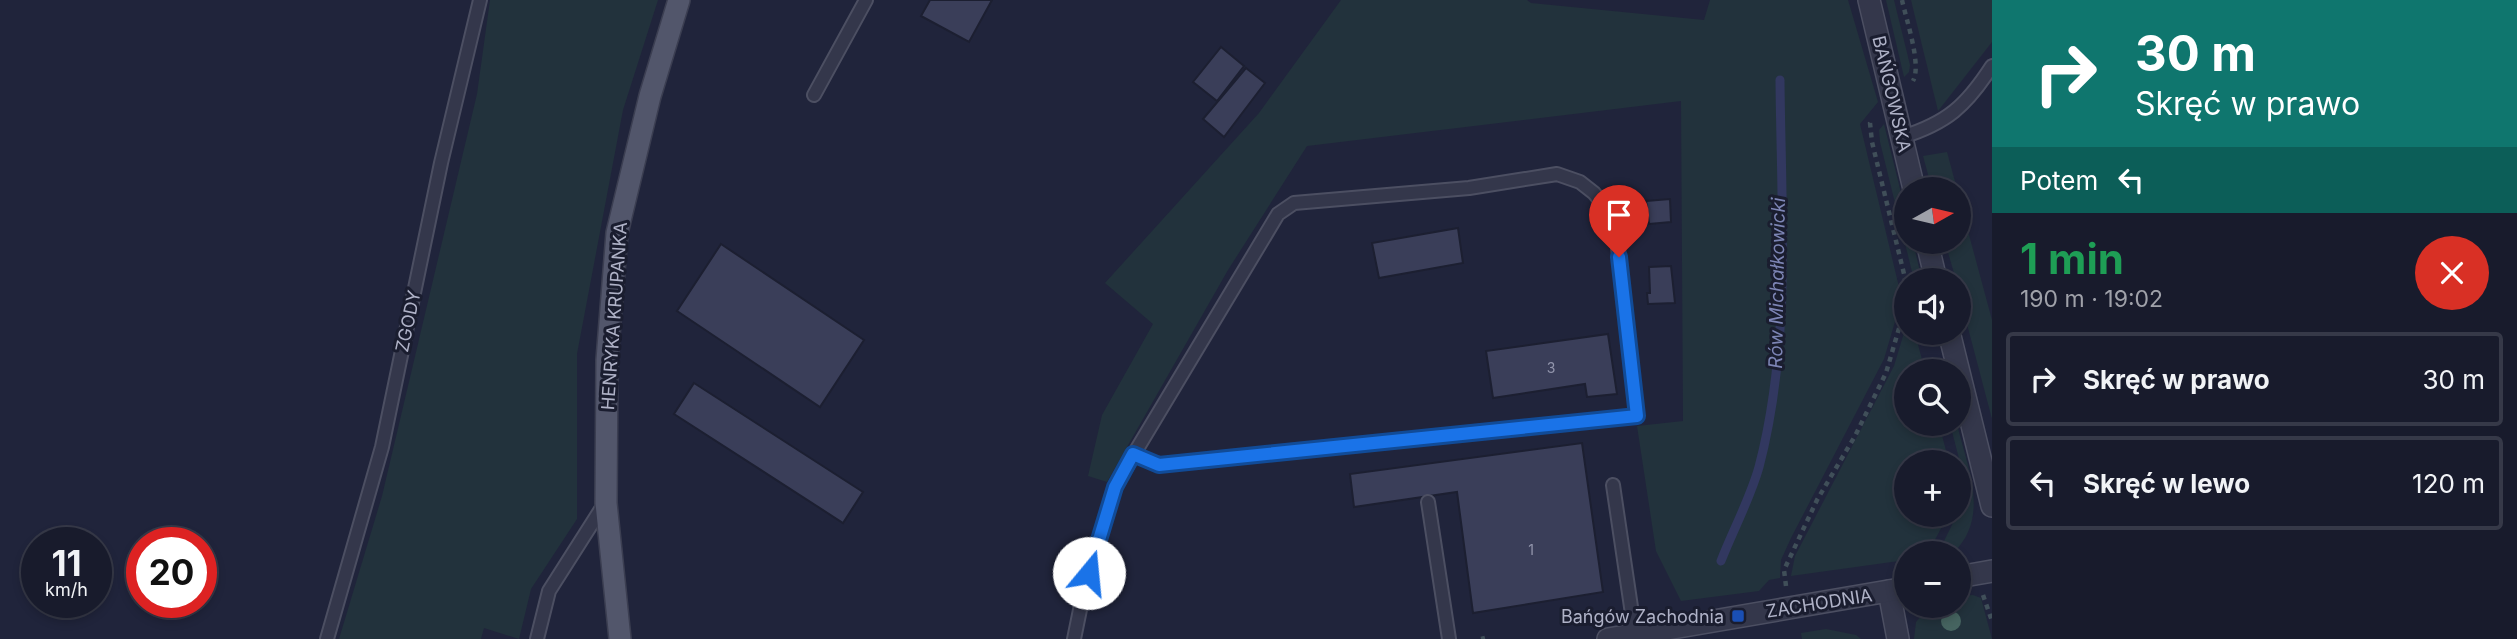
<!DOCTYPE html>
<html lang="pl">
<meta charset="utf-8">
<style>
body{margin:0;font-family:Inter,sans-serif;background:#252838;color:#f1f3f6;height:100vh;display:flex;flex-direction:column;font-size:26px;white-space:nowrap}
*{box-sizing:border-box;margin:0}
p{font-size:23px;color:#9fa1a9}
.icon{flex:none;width:38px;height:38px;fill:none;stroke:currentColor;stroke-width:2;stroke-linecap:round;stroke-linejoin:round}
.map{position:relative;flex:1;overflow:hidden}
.side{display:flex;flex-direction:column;background:#181b2c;width:525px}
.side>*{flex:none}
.guide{background:#0f766e;color:#fff;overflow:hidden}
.needle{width:46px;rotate:82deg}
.fabs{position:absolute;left:1894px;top:177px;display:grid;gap:14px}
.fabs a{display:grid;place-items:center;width:77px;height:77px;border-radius:50%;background:#181b2c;box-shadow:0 4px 10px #0003,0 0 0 2px #363948;font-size:35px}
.speed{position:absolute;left:21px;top:527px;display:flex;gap:14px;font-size:35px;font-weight:700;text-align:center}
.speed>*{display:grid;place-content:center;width:91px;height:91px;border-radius:50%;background:#181b2c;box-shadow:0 4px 10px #0003,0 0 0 2px #363948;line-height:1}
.speed small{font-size:18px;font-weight:400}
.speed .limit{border:10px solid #d22;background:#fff;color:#111}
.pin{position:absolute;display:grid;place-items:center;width:60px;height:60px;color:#fff;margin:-72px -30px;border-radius:50% 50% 50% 0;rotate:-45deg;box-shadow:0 0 7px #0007}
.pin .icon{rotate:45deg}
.me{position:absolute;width:77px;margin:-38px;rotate:17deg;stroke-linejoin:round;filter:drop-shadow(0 0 5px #0008)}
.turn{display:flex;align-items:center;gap:24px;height:147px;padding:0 28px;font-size:32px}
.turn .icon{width:91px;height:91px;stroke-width:2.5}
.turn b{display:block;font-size:49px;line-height:60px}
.then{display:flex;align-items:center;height:66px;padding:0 28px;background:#0003;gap:14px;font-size:26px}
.round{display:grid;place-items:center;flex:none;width:74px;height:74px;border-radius:37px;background:#252838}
.head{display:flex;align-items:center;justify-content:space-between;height:119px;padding:0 28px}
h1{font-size:42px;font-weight:700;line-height:52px;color:#1e9e55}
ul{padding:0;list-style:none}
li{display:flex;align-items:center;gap:21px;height:94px;margin:0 14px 10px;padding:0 14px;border:4px solid #363948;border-radius:7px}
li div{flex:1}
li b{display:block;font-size:26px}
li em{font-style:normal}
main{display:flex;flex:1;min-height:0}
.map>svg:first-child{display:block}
.green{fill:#22323c}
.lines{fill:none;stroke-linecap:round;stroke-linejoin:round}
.stream{stroke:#323860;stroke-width:9}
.building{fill:#3a3e59;stroke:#1c1f31;stroke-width:2}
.service-casing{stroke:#4c4f62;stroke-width:16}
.minor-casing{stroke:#4c4f62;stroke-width:24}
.tertiary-casing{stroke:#4c4f62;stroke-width:24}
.primary-casing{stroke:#3b3e51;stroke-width:24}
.path{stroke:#404f59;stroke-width:4.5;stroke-dasharray:5 5;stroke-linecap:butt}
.service{stroke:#34374b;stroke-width:12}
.minor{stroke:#34374b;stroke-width:21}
.tertiary{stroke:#34374b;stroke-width:21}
.primary{stroke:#52566b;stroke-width:21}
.tree{fill:#466460}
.route-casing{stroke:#114b97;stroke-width:18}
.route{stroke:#1a73e8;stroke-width:12}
.transit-dot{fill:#1a4fb4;stroke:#1a1d2f;stroke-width:2.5}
.labels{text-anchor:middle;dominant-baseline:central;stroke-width:6;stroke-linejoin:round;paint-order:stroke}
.number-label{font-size:14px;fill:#9295ac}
.street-label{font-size:18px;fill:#afb2c7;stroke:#1a1d2f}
.poi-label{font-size:18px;fill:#afb2c7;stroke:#1a1d2f;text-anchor:end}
.water-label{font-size:19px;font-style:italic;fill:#7d85b5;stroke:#1a1d2f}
</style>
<main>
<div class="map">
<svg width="1992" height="639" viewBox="0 0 1992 639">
<rect width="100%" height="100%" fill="#20243b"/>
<g class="green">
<polygon points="490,0 658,0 623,110 577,354 577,519 531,589 519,639 484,628 481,639 339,639 382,496 477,94"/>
<polygon points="1341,0 1527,0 1531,3 1704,20 1710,0 1848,0 1878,102 1860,124 1899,287 1899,308 1884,359 1791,538 1781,560 1780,578 1769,580 1759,591 1681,601 1656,551 1637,426 1683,421 1681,101 1307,146 1228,270 1107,482 1088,476 1102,415 1153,324 1105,283 1259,113"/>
<polygon points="1886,0 1894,0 1910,65 1909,72 1904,77"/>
<polygon points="1911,0 1992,0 1992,42 1938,111"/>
<polygon points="1884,124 1906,213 1906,242 1913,242 1922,280 1914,280 1880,142 1879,130"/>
<polygon points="1947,152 1957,189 1932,189 1923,156"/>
<polygon points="1958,194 1992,320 1992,419 1958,290 1958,280 1956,280 1945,242 1958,242"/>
<polygon points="1906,326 1906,332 1915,333 1925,371 1906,371 1906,424 1939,424 1949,462 1906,462 1906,514 1948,515 1928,553 1906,553 1906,560 1791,576 1795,556 1894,366"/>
<path d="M1950 424H1957C1967 467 1991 517 1953 553H1938L1968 493Z"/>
<polygon points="1973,595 1981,598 1992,639 1914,639 1916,622 1930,606 1958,606 1958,596"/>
<polygon points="1826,629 1856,635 1861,639 1802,639 1801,633"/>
</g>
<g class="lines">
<path class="stream" d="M1721 561C1733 530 1750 499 1759 467 1792 341 1781 208 1780 80"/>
</g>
<g class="building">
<polygon points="930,0 992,0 969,42 921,16"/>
<polygon points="1221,47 1244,66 1217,101 1193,82"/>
<polygon points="1246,68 1265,83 1224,137 1203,119"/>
<polygon points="1670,199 1671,222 1649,224 1646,201"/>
<polygon points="1458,228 1463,263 1379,278 1372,243"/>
<polygon points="721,244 864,340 820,407 677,311"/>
<polygon points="1671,266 1675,303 1648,304 1647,293 1650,293 1649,267"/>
<polygon points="1608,334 1617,394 1587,397 1585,384 1493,398 1486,351"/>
<polygon points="694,383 863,492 843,523 674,414"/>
<polygon points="1582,443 1603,592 1473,613 1457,492 1354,507 1350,474"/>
</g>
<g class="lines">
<g class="service-casing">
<g id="service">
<polyline points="814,95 866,0"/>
<path d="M1902 137C1947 123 1966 106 1992 66"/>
<polyline points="1613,485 1635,634"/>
<polyline points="1428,502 1449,639"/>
<polyline points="327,639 382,447 441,163 480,0"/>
<polyline points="537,639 549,591 605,503"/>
<polyline points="1074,639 1083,595 1115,487 1134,454 1278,214 1294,203 1469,188 1557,174 1580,182 1594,193 1607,209 1616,230 1637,416 1159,465 1134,454"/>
</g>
</g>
<g class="minor-casing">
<g id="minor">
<polyline points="1958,577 1992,571"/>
<polyline points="1889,591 1898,639"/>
<polyline points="1608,639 1906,588"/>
</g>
</g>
<g class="tertiary-casing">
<g id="tertiary">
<polyline points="1869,0 1914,189"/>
<polyline points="1927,242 1936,280"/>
<polyline points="1949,332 1992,506"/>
</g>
</g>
<g class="primary-casing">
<polyline id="primary" points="620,639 606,503 607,360 617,233 650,96 679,0"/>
</g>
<g class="path">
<path d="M1902 0C1906 19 1922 65 1913 81"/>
<polyline points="1786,586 1784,570 1817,500 1855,436 1886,373 1902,318 1905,278 1872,142 1870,123 1872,119"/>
<polyline points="1983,595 1992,621"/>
<polyline points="1481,639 1485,638"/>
</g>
<use href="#service" class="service"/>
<use href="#minor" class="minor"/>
<use href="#tertiary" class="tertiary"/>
<use href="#primary" class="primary"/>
</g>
<circle class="tree" cx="1951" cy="621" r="10"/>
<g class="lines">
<g class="route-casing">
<polyline id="route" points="1089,573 1115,487 1133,454 1159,465 1637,416 1619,257"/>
</g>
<use href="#route" class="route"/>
</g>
<rect class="transit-dot" x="1731" y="609" width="14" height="14" rx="3.5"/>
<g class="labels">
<g class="number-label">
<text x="1551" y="367">3</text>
<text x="1531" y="549">1</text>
</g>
<g class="street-label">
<text transform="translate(1892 94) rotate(77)">BAŃGOWSKA</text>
<text transform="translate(614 316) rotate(-86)">HENRYKA KRUPANKA</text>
<text transform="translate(408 321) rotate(-78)">ZGODY</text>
<text transform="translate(1819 603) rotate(-9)">ZACHODNIA</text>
</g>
<g class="poi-label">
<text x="1724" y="616">Bańgów Zachodnia</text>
</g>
<g class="water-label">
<text transform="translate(1777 283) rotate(-89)">Rów Michałkowicki</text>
</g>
</g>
</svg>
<div class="fabs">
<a><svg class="needle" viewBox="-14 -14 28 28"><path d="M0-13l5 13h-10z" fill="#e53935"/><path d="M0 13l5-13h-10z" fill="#9fa1a9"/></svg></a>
<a><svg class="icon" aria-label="sound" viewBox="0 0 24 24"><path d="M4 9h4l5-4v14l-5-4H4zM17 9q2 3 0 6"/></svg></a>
<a><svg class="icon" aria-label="search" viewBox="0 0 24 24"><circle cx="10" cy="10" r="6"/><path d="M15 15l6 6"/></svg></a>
<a>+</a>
<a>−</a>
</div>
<div class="speed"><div>11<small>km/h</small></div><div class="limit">20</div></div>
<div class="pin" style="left:1619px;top:257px;background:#d93025"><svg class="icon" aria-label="arrive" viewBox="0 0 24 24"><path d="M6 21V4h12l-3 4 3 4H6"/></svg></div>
<svg class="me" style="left:1089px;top:573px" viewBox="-20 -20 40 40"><circle r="19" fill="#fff"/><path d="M0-13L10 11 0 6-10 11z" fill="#1a73e8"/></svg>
</div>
<section class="side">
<div class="guide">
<div class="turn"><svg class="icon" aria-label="right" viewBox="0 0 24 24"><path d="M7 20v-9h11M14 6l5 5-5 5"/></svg><div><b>30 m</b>Skręć w prawo</div></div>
<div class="then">Potem<svg class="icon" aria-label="left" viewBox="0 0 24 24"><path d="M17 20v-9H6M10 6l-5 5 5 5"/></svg></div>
</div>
<div class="head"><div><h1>1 min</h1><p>190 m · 19:02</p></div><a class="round" style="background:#d93025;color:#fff"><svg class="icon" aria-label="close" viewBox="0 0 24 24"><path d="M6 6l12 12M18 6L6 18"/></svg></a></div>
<ul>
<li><svg class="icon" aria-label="right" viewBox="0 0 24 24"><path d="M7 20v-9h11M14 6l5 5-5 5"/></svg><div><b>Skręć w prawo</b></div><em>30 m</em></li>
<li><svg class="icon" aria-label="left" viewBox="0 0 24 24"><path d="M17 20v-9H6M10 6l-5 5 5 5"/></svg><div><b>Skręć w lewo</b></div><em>120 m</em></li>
</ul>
</section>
</main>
